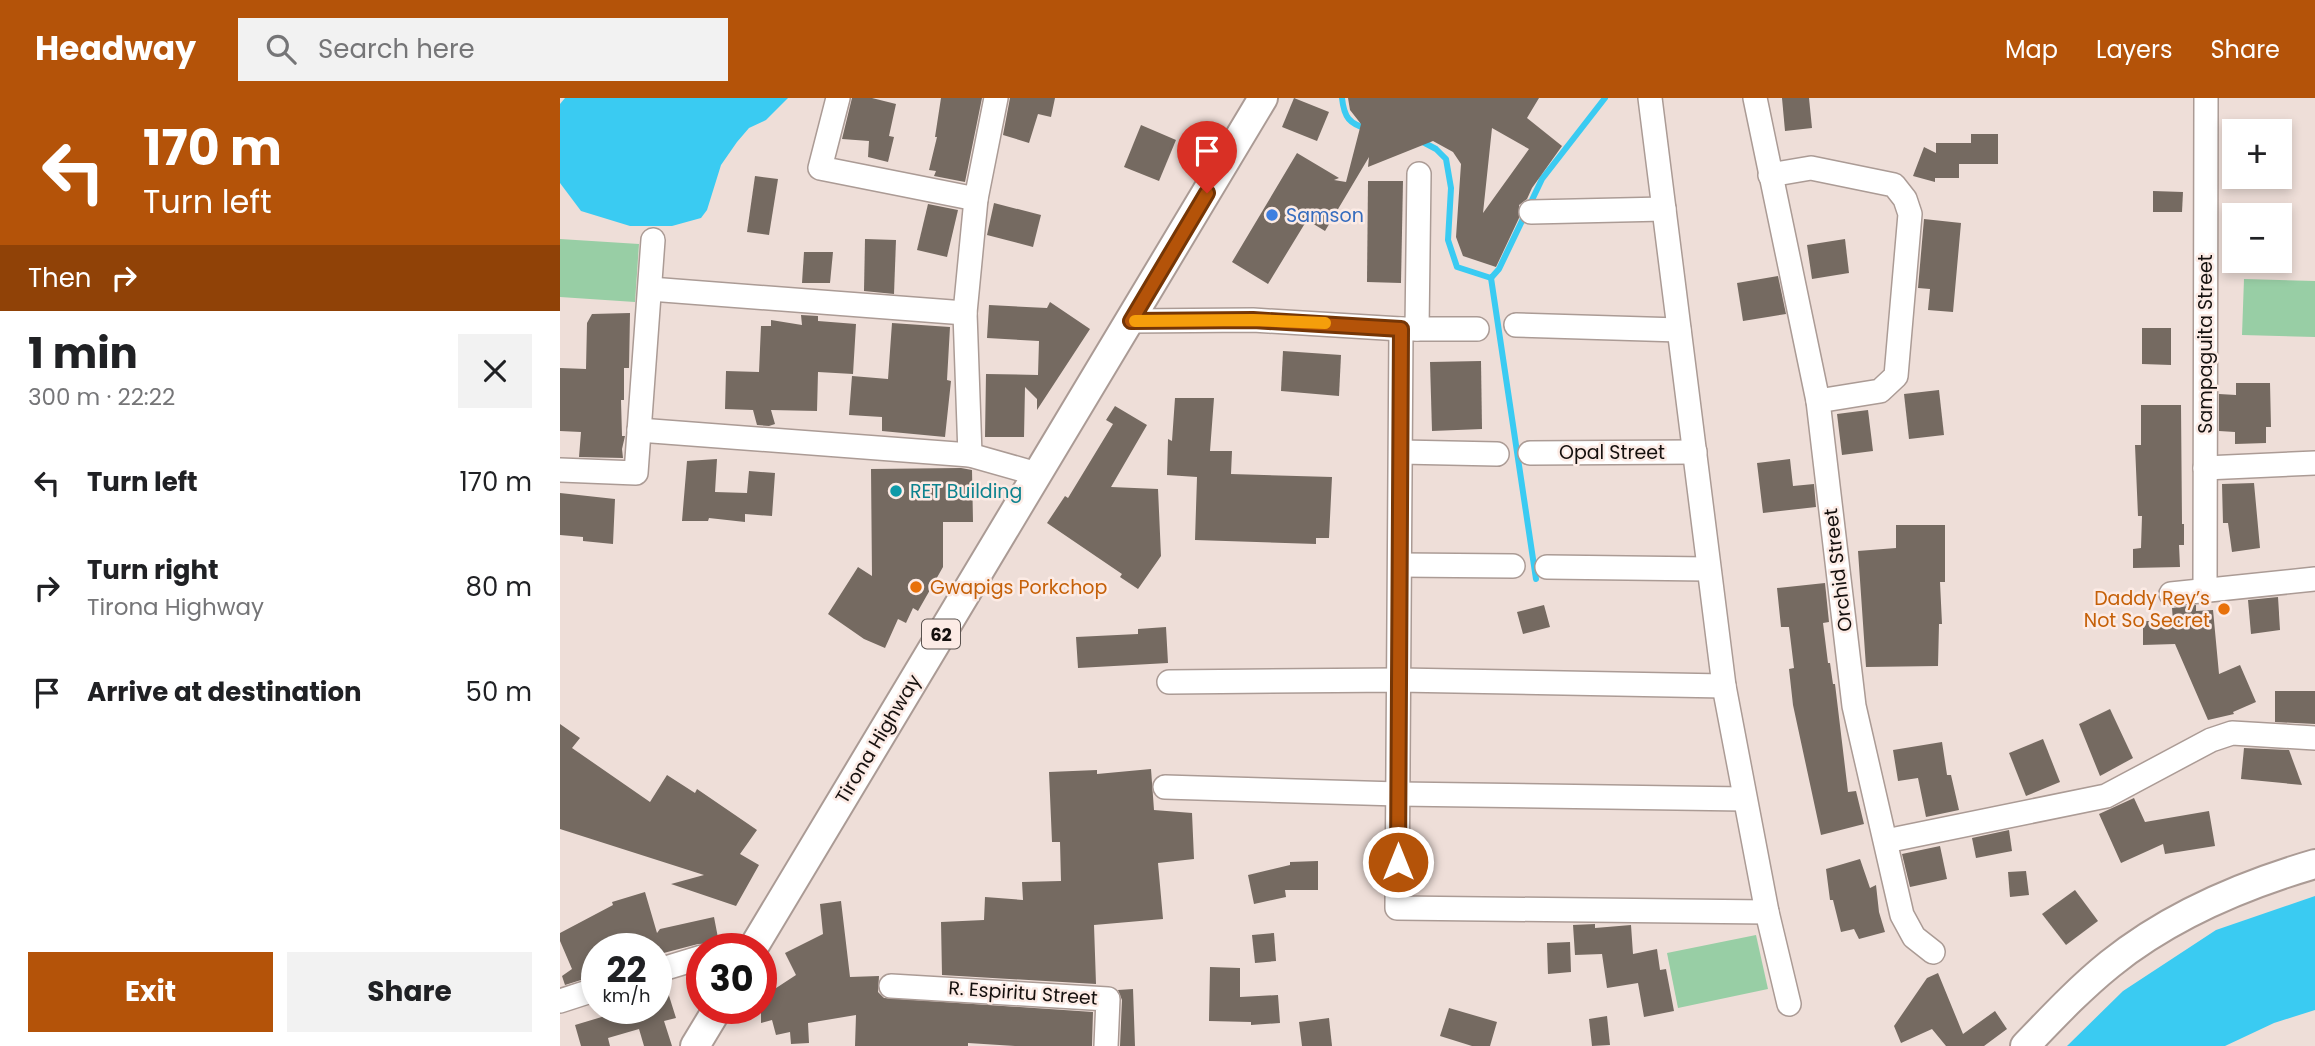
<!DOCTYPE html>
<meta charset="utf-8">
<style>
body{margin:0;font-family:Poppins,sans-serif;background:#f2f2f2;color:#202124;height:100vh;display:flex;flex-direction:column;font-size:26px;white-space:nowrap}
*{box-sizing:border-box;margin:0}
p{font-size:23px;color:#757577}
.icon{flex:none;width:38px;height:38px;fill:none;stroke:currentColor;stroke-width:2;stroke-linecap:round;stroke-linejoin:round}
.map{position:relative;flex:1;overflow:hidden}
.side{display:flex;flex-direction:column;background:#fff;width:560px}
.side>*{flex:none}
.banner{background:#b45309;color:#fff;overflow:hidden}
.controls{position:absolute;left:1662px;top:21px;display:grid;gap:14px}
.controls a{display:grid;place-items:center;width:70px;height:70px;border-radius:0px;background:#fff;box-shadow:0 4px 10px #0003;font-size:35px}
.speed{position:absolute;left:21px;top:835px;display:flex;gap:14px;font-size:35px;font-weight:700;text-align:center}
.speed>*{display:grid;place-content:center;width:91px;height:91px;border-radius:50%;background:#fff;box-shadow:0 4px 10px #0003;line-height:1}
.speed small{font-size:18px;font-weight:400}
.speed .limit{border:10px solid #d22;background:#fff;color:#111}
.pin{position:absolute;display:grid;place-items:center;width:60px;height:60px;color:#fff;margin:-72px -30px;border-radius:50% 50% 50% 0;rotate:-45deg;box-shadow:0 0 7px #0007}
.pin .icon{rotate:45deg}
.me{position:absolute;width:77px;margin:-38px;rotate:0deg;stroke-linejoin:round;filter:drop-shadow(0 0 5px #0008)}
.turn{display:flex;align-items:center;gap:24px;height:147px;padding:0 28px;font-size:32px}
.turn .icon{width:91px;height:91px;stroke-width:2.5}
.turn b{display:block;font-size:49px;line-height:60px}
.then{display:flex;align-items:center;height:66px;padding:0 28px;background:#0003;gap:14px;font-size:26px}
.round{display:grid;place-items:center;flex:none;width:74px;height:74px;border-radius:0px;background:#f2f2f2}
.headline{display:flex;align-items:center;justify-content:space-between;height:119px;padding:0 28px}
h1{font-size:42px;font-weight:700;line-height:52px}
.button{display:flex;gap:14px;margin-top:auto;padding:14px 28px}
.button a{flex:1;height:80px;border-radius:0px;background:#b45309;color:#fff;font-size:28px;font-weight:700;line-height:80px;text-align:center}
.button a+a{background:#f2f2f2;color:#202124}
ul{padding:0;list-style:none}
li{display:flex;align-items:center;gap:21px;height:105px;padding:0 28px}
li div{flex:1}
li b{display:block;font-size:26px}
li em{font-style:normal}
header{display:flex;align-items:center;gap:42px;box-sizing:border-box;height:98px;padding:0 35px;background:#b45309;color:#fff}
header strong{font-size:33px}
nav{display:flex;gap:38px;margin-inline-start:auto;font-size:24px}
.search{width:490px;height:63px;background:#f2f2f2;display:flex;align-items:center;gap:18px;box-sizing:border-box;padding:0 24px;border-radius:0px;color:#757577;font-size:26px}
main{display:flex;flex:1;min-height:0}
.map>svg:first-child{display:block}
.green{fill:#98cea5}
.water{fill:#3acbf2}
.lines{fill:none;stroke-linecap:round;stroke-linejoin:round}
.stream{stroke:#3acbf2;stroke-width:6}
.building{fill:#756a61;fill-rule:evenodd}
.minor-casing{stroke:#ab9b95;stroke-width:26}
.major-casing{stroke:#ab9b95;stroke-width:32}
.minor{stroke:#fff;stroke-width:23}
.major{stroke:#fff;stroke-width:28}
.route-casing{stroke:#753606;stroke-width:18}
.route{stroke:#b45309;stroke-width:12}
.slow{stroke:#f59e0b;stroke-width:12}
.shop-dot{fill:#3f7fe0;stroke:#fcebe5;stroke-width:2.5}
.culture-dot{fill:#0f9aa8;stroke:#fcebe5;stroke-width:2.5}
.food-dot{fill:#e8710a;stroke:#fcebe5;stroke-width:2.5}
.labels{text-anchor:middle;dominant-baseline:central;stroke-width:5;stroke-linejoin:round;paint-order:stroke}
.shield{fill:#fcebe5;stroke:#5a524e;stroke-width:2}
.shield-label{font-size:18px;font-weight:bold;fill:#15100e}
.shop-label{font-size:19px;fill:#366cbe;stroke:#fcebe5;text-anchor:start}
.street-label{font-size:19px;fill:#15100e;stroke:#fcebe5}
.culture-label{font-size:19px;fill:#0d838f;stroke:#fcebe5;text-anchor:start}
.food-label{font-size:19px;fill:#c56008;stroke:#fcebe5;text-anchor:start}
</style>
<header>
<strong>Headway</strong>
<div class="search"><svg class="icon" aria-label="search" viewBox="0 0 24 24"><circle cx="10" cy="10" r="6"/><path d="M15 15l6 6"/></svg>Search here</div>
<nav><a>Map</a><a>Layers</a><a>Share</a></nav>
</header>
<main>
<section class="side">
<div class="banner">
<div class="turn"><svg class="icon" aria-label="left" viewBox="0 0 24 24"><path d="M17 20v-9H6M10 6l-5 5 5 5"/></svg><div><b>170 m</b>Turn left</div></div>
<div class="then">Then<svg class="icon" aria-label="right" viewBox="0 0 24 24"><path d="M7 20v-9h11M14 6l5 5-5 5"/></svg></div>
</div>
<div class="headline"><div><h1>1 min</h1><p>300 m · 22:22</p></div><a class="round"><svg class="icon" aria-label="close" viewBox="0 0 24 24"><path d="M6 6l12 12M18 6L6 18"/></svg></a></div>
<ul>
<li><svg class="icon" aria-label="left" viewBox="0 0 24 24"><path d="M17 20v-9H6M10 6l-5 5 5 5"/></svg><div><b>Turn left</b></div><em>170 m</em></li>
<li><svg class="icon" aria-label="right" viewBox="0 0 24 24"><path d="M7 20v-9h11M14 6l5 5-5 5"/></svg><div><b>Turn right</b><p>Tirona Highway</p></div><em>80 m</em></li>
<li><svg class="icon" aria-label="arrive" viewBox="0 0 24 24"><path d="M6 21V4h12l-3 4 3 4H6"/></svg><div><b>Arrive at destination</b></div><em>50 m</em></li>
</ul>
<div class="button"><a>Exit</a><a>Share</a></div>
</section>
<div class="map">
<svg width="1755" height="948" viewBox="0 0 1755 948">
<rect width="100%" height="100%" fill="#eeded8"/>
<g class="green">
<polygon points="0,141 79,146 75,204 0,199"/>
<polygon points="1684,181 1755,183 1755,239 1682,237"/>
<polygon points="1196,837 1208,891 1118,910 1107,855"/>
</g>
<g class="water">
<polygon points="5,0 228,0 206,22 189,30 177,44 161,67 147,112 141,120 112,128 70,128 21,113 0,85 0,6"/>
<polygon points="1755,798 1755,912 1714,925 1665,948 1507,948 1563,893 1656,832"/>
</g>
<g class="lines">
<g class="stream">
<path d="M782 0C784 19 789 26 808 31"/>
<polyline points="859,42 876,51 886,61 891,90 888,142 897,169 931,180 939,171 982,81 1045,0"/>
<polyline points="931,180 976,481"/>
</g>
</g>
<g class="building">
<polygon points="292,0 312,0 336,6 329,38 334,39 328,64 308,59 309,43 282,41"/>
<polygon points="381,0 422,0 405,84 374,78 376,73 369,72 377,39 375,39"/>
<polygon points="450,0 495,0 491,19 478,16 469,45 443,37"/>
<polygon points="734,0 769,14 757,43 722,29"/>
<path d="M788 0H979L967 20 1002 48 972 90 967 101 959 107V120L936 169 903 158 896 139 901 66 893 54 873 43 808 69 809 59 765 133 747 122 708 186 672 164 737 55 779 80 774 82 786 84 801 26 790 12ZM932 30 969 51 923 115Z"/>
<polygon points="1222,0 1249,0 1252,30 1225,33"/>
<polygon points="581,27 616,42 599,83 564,69"/>
<polygon points="1411,36 1438,36 1438,66 1399,66 1399,80 1375,80 1375,84 1353,78 1364,49 1376,55 1376,45 1411,45"/>
<polygon points="195,78 218,81 209,137 187,134"/>
<polygon points="808,83 843,83 841,185 807,184"/>
<polygon points="1593,93 1623,94 1622,114 1593,114"/>
<polygon points="434,105 481,117 473,149 427,137"/>
<polygon points="368,106 398,112 387,159 357,152"/>
<polygon points="1364,121 1401,125 1393,214 1368,212 1370,191 1358,190"/>
<polygon points="305,141 336,142 334,196 304,193"/>
<polygon points="1285,141 1289,175 1252,181 1247,147"/>
<polygon points="244,154 273,154 270,185 242,185"/>
<polygon points="1218,178 1226,216 1183,223 1177,185"/>
<polygon points="490,204 530,231 477,312 477,301 465,289 464,339 425,339 426,276 478,277 479,243 427,240 429,207 487,210"/>
<polygon points="70,215 69,270 64,270 64,302 61,302 62,338 65,338 62,351 63,360 19,359 21,334 0,333 0,270 26,271 27,225 32,216"/>
<polygon points="241,217 258,218 258,223 296,226 293,276 258,274 257,313 211,312 215,326 209,328 197,327 193,312 165,311 166,273 199,274 201,228 211,228 211,222 242,227"/>
<polygon points="332,225 390,229 387,282 391,283 385,339 322,333 322,319 289,317 292,278 328,281"/>
<polygon points="1582,230 1611,230 1611,267 1582,266"/>
<polygon points="723,253 781,257 779,298 721,293"/>
<polygon points="921,263 922,331 872,333 870,264"/>
<polygon points="1676,285 1710,285 1711,329 1706,329 1706,345 1675,346 1675,334 1659,333 1659,296 1676,297"/>
<polygon points="1379,292 1384,337 1349,341 1344,296"/>
<polygon points="615,300 654,300 650,353 672,353 671,376 772,379 769,440 756,440 756,446 635,442 637,379 607,377 608,341 612,343"/>
<polygon points="1581,307 1621,307 1622,426 1624,426 1624,447 1619,447 1620,469 1573,470 1573,451 1581,450 1582,418 1578,418 1575,347 1581,347"/>
<polygon points="555,308 587,327 551,389 598,391 601,458 578,491 560,479 562,476 487,425 505,398 508,400 553,326 546,322"/>
<polygon points="1308,312 1313,353 1282,357 1277,316"/>
<polygon points="157,361 155,394 187,395 189,373 215,375 212,418 185,416 185,424 149,420 148,423 122,423 127,363"/>
<polygon points="1230,361 1233,388 1254,386 1256,409 1203,415 1197,365"/>
<polygon points="401,370 412,372 413,424 383,424 383,469 358,513 353,510 346,525 338,521 325,550 304,541 268,516 298,469 312,478 311,371"/>
<polygon points="1694,385 1700,450 1672,454 1668,425 1663,425 1662,386"/>
<polygon points="0,395 55,401 53,446 23,443 23,439 0,437"/>
<polygon points="1336,427 1385,427 1385,484 1380,484 1382,526 1379,526 1378,568 1306,569 1298,453 1336,450"/>
<polygon points="1265,485 1269,524 1263,525 1268,565 1270,565 1273,586 1275,586 1288,694 1296,693 1304,726 1261,737 1233,607 1229,571 1234,570 1229,529 1221,529 1217,490"/>
<polygon points="1718,499 1720,532 1691,536 1688,502"/>
<polygon points="984,507 990,529 963,536 957,514"/>
<polygon points="1636,507 1636,513 1653,512 1659,576 1680,567 1696,604 1673,614 1674,616 1648,622 1615,546 1583,547 1583,523 1613,523 1612,510"/>
<polygon points="606,529 608,565 518,570 516,539 578,536 578,531"/>
<polygon points="1715,593 1755,593 1755,626 1715,624"/>
<polygon points="1550,611 1573,660 1540,678 1519,626"/>
<polygon points="0,626 20,640 12,650 90,704 107,677 135,695 137,691 197,732 180,756 199,767 176,808 111,786 144,777 0,731"/>
<polygon points="1483,641 1500,684 1466,698 1449,655"/>
<polygon points="1382,644 1387,677 1391,677 1399,712 1366,719 1358,680 1338,683 1333,652"/>
<polygon points="1684,650 1729,652 1742,687 1681,681"/>
<polygon points="591,671 594,712 632,715 634,761 598,765 603,821 534,827 536,886 382,877 381,824 424,822 425,799 463,802 462,784 501,783 500,744 492,744 489,674 537,672 537,676"/>
<polygon points="1574,700 1585,724 1649,713 1655,748 1605,756 1603,746 1561,765 1539,716"/>
<polygon points="1449,732 1452,753 1416,760 1412,740"/>
<polygon points="1380,748 1387,781 1350,789 1342,756"/>
<polygon points="1300,761 1310,790 1316,787 1319,814 1325,834 1299,841 1294,831 1281,834 1273,802 1270,802 1266,771"/>
<polygon points="758,763 758,792 725,792 726,799 694,806 688,777 730,767 730,764"/>
<polygon points="1466,773 1469,797 1450,799 1448,774"/>
<polygon points="1515,792 1538,823 1506,847 1482,816"/>
<polygon points="85,794 97,835 100,831 154,819 159,845 138,846 96,857 96,850 37,850 37,877 5,887 2,878 12,871 0,843 0,835 53,807 52,804"/>
<polygon points="281,803 290,879 319,878 318,894 324,900 533,914 532,948 455,948 408,945 408,948 295,948 296,917 248,925 249,945 231,946 230,934 216,937 212,922 201,925 201,900 236,877 225,855 263,836 260,806"/>
<polygon points="1035,826 1035,830 1071,827 1073,856 1097,851 1100,872 1106,871 1114,913 1084,919 1078,885 1047,890 1042,856 1015,857 1013,827"/>
<polygon points="714,835 716,863 695,865 692,837"/>
<polygon points="1010,844 1011,874 988,876 987,845"/>
<polygon points="650,869 680,870 680,899 718,897 720,925 691,927 691,924 649,923"/>
<polygon points="1378,875 1403,936 1435,913 1447,931 1424,948 1386,948 1372,931 1341,945 1334,928 1367,880"/>
<polygon points="105,885 116,920 104,923 112,948 84,948 79,931 48,940 50,948 21,948 15,927 55,915 54,910 96,910 96,887"/>
<polygon points="573,891 575,948 560,948 562,902 558,892"/>
<polygon points="889,910 937,924 930,948 912,948 880,938"/>
<polygon points="1047,918 1050,947 1032,948 1029,921"/>
<polygon points="769,920 772,948 742,948 739,924"/>
</g>
<g class="lines">
<g class="minor-casing">
<g id="minor">
<polyline points="278,0 260,70 416,101"/>
<polyline points="1090,0 1164,588 1207,814 1229,906"/>
<polyline points="1195,0 1258,303 1294,608 1342,817 1354,839 1373,854"/>
<polyline points="1210,77 1251,70 1334,87 1345,101 1350,116 1336,278 1320,293 1258,303"/>
<polyline points="971,114 1104,111"/>
<polyline points="90,191 405,215"/>
<polyline points="571,223 693,222 841,231 917,231"/>
<polyline points="956,227 1119,232"/>
<polyline points="841,231 837,810 1207,814"/>
<polyline points="857,231 859,76"/>
<polyline points="79,332 410,357 477,376"/>
<polyline points="841,354 937,356"/>
<polyline points="970,355 1135,354"/>
<polyline points="410,357 405,215 416,101 436,0"/>
<polyline points="1645,370 1755,365"/>
<polyline points="0,372 76,375 93,142"/>
<polyline points="840,467 953,468"/>
<polyline points="987,469 1147,471"/>
<polyline points="1645,491 1646,0"/>
<polyline points="1611,496 1755,481"/>
<polyline points="609,584 839,582 1164,588"/>
<polyline points="605,689 838,696 1184,701"/>
<polyline points="1326,743 1546,698 1651,642 1672,635 1755,640"/>
<polyline points="96,873 142,859"/>
<polyline points="331,888 548,901 546,948"/>
<polyline points="0,903 37,891"/>
</g>
</g>
<g class="major-casing">
<g id="major">
<polyline points="193,850 703,0"/>
<polyline points="135,948 158,910"/>
<path d="M1465 948C1492 920 1519 891 1550 866 1608 819 1683 787 1755 766"/>
</g>
</g>
<use href="#minor" class="minor"/>
<use href="#major" class="major"/>
</g>
<g class="lines">
<g class="route-casing">
<polyline id="route" points="647,95 571,223 693,222 841,231 838,764"/>
</g>
<use href="#route" class="route"/>
<polyline class="slow" points="575,223 693,222 765,225"/>
</g>
<circle class="shop-dot" cx="712" cy="117" r="7"/>
<circle class="culture-dot" cx="336" cy="393" r="7"/>
<g class="food-dot">
<circle cx="356" cy="489" r="7"/>
<circle cx="1664" cy="511" r="7"/>
</g>
<g class="labels">
<rect class="shield" x="362" y="521.5" width="38" height="29" rx="5"/>
<g class="shield-label">
<text x="381" y="536">62</text>
</g>
<g class="shop-label">
<text x="726" y="117">Samson</text>
</g>
<g class="street-label">
<text transform="translate(1645 246) rotate(-90)">Sampaguita Street</text>
<text x="1052" y="354">Opal Street</text>
<text transform="translate(1278 472) rotate(-97)">Orchid Street</text>
<text transform="translate(318 641) rotate(-59)">Tirona Highway</text>
<text transform="translate(463 895) rotate(4)">R. Espiritu Street</text>
</g>
<g class="culture-label">
<text x="350" y="393">RET Building</text>
</g>
<g class="food-label">
<text x="370" y="489">Gwapigs Porkchop</text>
<text x="1650" y="500" text-anchor="end">Daddy Rey’s<tspan x="1650" dy="22">Not So Secret</tspan></text>
</g>
</g>
</svg>
<div class="controls">
<a>+</a>
<a>−</a>
</div>
<div class="speed"><div>22<small>km/h</small></div><div class="limit">30</div></div>
<div class="pin" style="left:647px;top:95px;background:#d93025"><svg class="icon" aria-label="arrive" viewBox="0 0 24 24"><path d="M6 21V4h12l-3 4 3 4H6"/></svg></div>
<svg class="me" style="left:838px;top:764px" viewBox="-20 -20 40 40"><circle r="17" fill="#b45309" stroke="#fff" stroke-width="3"/><path d="M0-11L8 9 0 5-8 9z" fill="#fff"/></svg>
</div>
</main>
